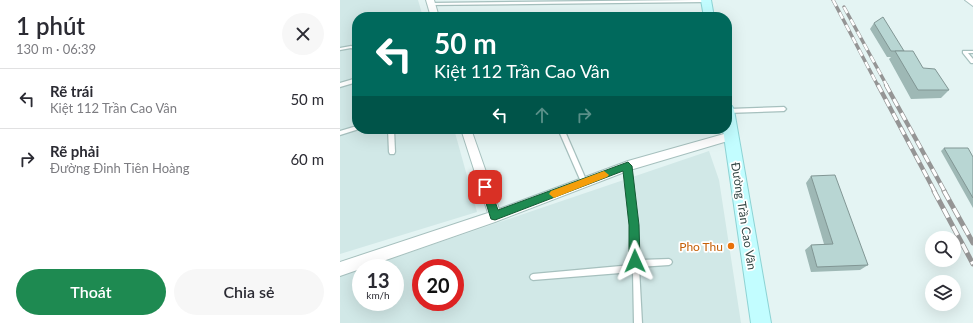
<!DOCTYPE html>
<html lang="vi">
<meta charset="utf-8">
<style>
body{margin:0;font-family:Lato,sans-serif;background:#f7f7f7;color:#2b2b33;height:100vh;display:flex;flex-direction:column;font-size:15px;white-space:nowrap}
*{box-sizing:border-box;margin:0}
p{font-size:13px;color:#7c7c81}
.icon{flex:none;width:22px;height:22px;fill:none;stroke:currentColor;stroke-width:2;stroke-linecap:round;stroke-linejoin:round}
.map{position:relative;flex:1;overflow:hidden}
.drawer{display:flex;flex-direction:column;background:#fff;width:340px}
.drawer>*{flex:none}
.banner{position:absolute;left:12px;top:12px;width:380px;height:122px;border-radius:16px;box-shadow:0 4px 16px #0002;background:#00695c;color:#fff;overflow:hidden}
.controls{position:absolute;left:585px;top:231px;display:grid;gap:8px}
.controls a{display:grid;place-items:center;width:36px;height:36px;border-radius:50%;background:#fff;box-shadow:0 4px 16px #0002;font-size:20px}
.speed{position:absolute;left:12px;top:259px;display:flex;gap:8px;font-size:20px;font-weight:700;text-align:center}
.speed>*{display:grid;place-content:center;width:52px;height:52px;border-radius:50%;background:#fff;box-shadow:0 4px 16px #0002;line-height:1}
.speed small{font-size:10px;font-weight:400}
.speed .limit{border:6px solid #d22;background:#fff;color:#111}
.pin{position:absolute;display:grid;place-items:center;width:34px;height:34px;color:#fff;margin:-17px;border-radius:8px;box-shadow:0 2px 6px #0006}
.me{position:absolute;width:44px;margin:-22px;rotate:359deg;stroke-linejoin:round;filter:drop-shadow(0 0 3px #0008)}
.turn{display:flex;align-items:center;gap:14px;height:84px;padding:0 16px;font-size:18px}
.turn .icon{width:52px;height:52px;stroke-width:2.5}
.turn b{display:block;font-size:28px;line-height:34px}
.lanes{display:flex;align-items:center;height:38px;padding:0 16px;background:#0003;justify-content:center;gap:20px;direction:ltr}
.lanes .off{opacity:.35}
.round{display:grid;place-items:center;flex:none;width:42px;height:42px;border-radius:21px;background:#f7f7f7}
.headline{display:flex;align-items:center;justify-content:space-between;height:68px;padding:0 16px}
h1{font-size:24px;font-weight:600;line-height:30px}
.action{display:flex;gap:8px;margin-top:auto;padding:8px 16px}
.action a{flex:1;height:46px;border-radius:24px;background:#1e8a51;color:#fff;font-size:16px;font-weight:600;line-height:46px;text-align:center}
.action a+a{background:#f7f7f7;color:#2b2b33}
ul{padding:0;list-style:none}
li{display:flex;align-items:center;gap:12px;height:60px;padding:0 16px;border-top:1px solid #e1e1e2}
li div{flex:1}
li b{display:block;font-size:15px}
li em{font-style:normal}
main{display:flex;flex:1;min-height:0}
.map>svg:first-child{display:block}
.residential{fill:#d1e8e7;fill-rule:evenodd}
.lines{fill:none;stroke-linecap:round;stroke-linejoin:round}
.service-casing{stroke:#a6c0be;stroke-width:2.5}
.minor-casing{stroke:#a6c0be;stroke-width:2}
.tertiary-casing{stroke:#a6c0be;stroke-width:2}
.secondary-casing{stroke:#8dd3d4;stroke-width:2}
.service{fill:#fff;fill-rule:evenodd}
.minor{fill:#fff;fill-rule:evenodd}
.tertiary{fill:#fff;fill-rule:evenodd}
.secondary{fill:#c2fdff;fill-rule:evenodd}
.rail-far2-casing{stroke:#959595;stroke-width:3.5}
.rail-far1-casing{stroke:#959595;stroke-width:4.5}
.rail-casing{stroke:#959595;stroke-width:5}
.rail-far2{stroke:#fff;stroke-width:2.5;stroke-dasharray:7;stroke-linecap:butt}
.rail-far1{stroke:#fff;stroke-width:3;stroke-dasharray:8;stroke-linecap:butt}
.rail{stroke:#fff;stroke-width:3.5;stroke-dasharray:10;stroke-linecap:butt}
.wall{fill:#9eb8b5}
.building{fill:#b8d6d3;stroke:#819694}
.route{fill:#1e8a51;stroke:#145a35}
.slow{fill:#f59e0b}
.food-dot{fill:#e8710a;stroke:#fff;stroke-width:1.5}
.labels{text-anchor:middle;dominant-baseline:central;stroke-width:3.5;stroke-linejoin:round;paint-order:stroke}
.street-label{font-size:12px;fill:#334644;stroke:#fff}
.food-label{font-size:12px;fill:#c56008;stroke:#fff;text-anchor:end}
</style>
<main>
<section class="drawer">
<div class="headline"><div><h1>1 phút</h1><p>130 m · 06:39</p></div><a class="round"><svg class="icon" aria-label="close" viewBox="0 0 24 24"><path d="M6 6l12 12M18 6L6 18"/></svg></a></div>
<ul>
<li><svg class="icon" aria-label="left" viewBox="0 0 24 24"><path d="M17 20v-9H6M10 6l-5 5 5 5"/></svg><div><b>Rẽ trái</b><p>Kiệt 112 Trần Cao Vân</p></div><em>50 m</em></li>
<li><svg class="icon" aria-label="right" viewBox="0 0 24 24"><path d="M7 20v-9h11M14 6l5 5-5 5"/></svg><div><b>Rẽ phải</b><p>Đường Đinh Tiên Hoàng</p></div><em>60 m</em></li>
</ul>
<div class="action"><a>Thoát</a><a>Chia sẻ</a></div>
</section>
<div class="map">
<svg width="633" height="323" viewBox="0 0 633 323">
<rect width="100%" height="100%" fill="#e4f4f3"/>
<g class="residential">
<polygon points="0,0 78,0 83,17 17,17 17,129 114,129 137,212 0,254"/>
<path d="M369 151 379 180 401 323H0V276L21 269V302H55V268H24ZM81 268H115V302H81Z"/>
</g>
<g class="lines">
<g class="service-casing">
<g id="service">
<polygon points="354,0 367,0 368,1 366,2 91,5 89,4 91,3"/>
<polygon points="11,46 17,48 17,50 11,48 0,50 0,48"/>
<polygon points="623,51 633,51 633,53 628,53 633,59 633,63 631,63 623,53"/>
<polygon points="17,78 17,82 0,87 0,83"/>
<polygon points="444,107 446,109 444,111 387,113 387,109 388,109"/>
<polygon points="17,126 17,129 19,129 0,135 0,131"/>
<polygon points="48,129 54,129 55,152 54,154 50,154 49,152"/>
<polygon points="218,129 224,129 247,182 246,184 242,184"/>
<polygon points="286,164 290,164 291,166 297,225 299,260 329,259 331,260 332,262 331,264 329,265 299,267 302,323 294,323 293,272 193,280 191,279 190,277 191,275 193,274 292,265 291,225 285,166"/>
</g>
</g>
<g class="minor-casing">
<g id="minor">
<polygon points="86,0 94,0 99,17 91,17"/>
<polygon points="121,129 131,129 159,209 288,161 391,132 396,136 391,140 290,170 155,222 0,276 0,262 148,213"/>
</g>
</g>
<g class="tertiary-casing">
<polygon id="tertiary" points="625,0 633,0 633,6"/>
</g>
<g class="secondary-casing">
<g id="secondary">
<polygon points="361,0 371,0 374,17 364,17"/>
<polygon points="387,105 392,106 394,110 431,323 411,323 383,129 387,129"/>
</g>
</g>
<use href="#service" class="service"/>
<use href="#minor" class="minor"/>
<use href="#tertiary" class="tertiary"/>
<use href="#secondary" class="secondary"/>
<g class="rail-far2-casing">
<g id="rail-far2">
<polyline points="493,0 538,86"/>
<polyline points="504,7 547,86"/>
</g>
</g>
<g class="rail-far1-casing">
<g id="rail-far1">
<polyline points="538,85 595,192"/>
<polyline points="546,85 605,192"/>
</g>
</g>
<g class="rail-casing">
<g id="rail">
<polyline points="594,191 633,264"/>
<polyline points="604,191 633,243"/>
</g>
</g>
<use href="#rail-far2" class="rail-far2"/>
<use href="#rail-far1" class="rail-far1"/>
<use href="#rail" class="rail"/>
</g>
<g class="wall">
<polygon points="534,23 583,68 609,90 601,98 571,99 549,59 551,57 547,57 530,29"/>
<polygon points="604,148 633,157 633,208 601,151"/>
<polygon points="471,176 528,265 520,270 471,272 465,250 471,245 484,244 466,183"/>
</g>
<g class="building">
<polygon points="543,17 564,51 551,51 534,23"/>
<polygon points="555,51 573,51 583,68 595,69 609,90 578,90"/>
<polygon points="604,148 628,148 633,157 633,198"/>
<polygon points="495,175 528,265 477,267 471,245 493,244 471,176"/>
</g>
<polygon class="route" points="288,162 292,166 299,225 300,261 299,265 295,266 291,265 289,261 289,225 283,171 155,220 151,219 150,216 141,187 145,182 149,184 158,210"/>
<polygon class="slow" points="264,171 269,175 267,177 214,198 209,194 211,191"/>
<circle class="food-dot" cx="391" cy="246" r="4"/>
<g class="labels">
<g class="street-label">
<text transform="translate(404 216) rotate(81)">Đường Trần Cao Vân</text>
</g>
<g class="food-label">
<text x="383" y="246">Pho Thu</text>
</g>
</g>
</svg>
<div class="controls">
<a><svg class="icon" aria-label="search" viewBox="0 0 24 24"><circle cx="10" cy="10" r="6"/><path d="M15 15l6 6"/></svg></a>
<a><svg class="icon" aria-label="layers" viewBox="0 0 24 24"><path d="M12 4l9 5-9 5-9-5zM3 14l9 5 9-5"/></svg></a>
</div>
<div class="speed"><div>13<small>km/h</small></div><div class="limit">20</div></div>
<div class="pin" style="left:145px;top:187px;background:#d93025"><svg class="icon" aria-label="arrive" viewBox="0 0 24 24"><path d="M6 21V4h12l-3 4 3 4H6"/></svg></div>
<svg class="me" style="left:295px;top:261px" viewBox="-20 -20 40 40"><path d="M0-17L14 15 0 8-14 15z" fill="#1e8a51" stroke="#fff" stroke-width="4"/></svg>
<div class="banner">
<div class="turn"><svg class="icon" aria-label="left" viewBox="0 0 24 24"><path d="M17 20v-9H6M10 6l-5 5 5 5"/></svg><div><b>50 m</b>Kiệt 112 Trần Cao Vân</div></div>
<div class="lanes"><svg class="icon" aria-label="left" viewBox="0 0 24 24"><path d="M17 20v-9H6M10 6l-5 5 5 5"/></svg><svg class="icon off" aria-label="ahead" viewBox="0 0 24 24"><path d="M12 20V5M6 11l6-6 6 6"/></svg><svg class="icon off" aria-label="right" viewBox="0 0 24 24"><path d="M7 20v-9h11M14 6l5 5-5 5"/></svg></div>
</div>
</div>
</main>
